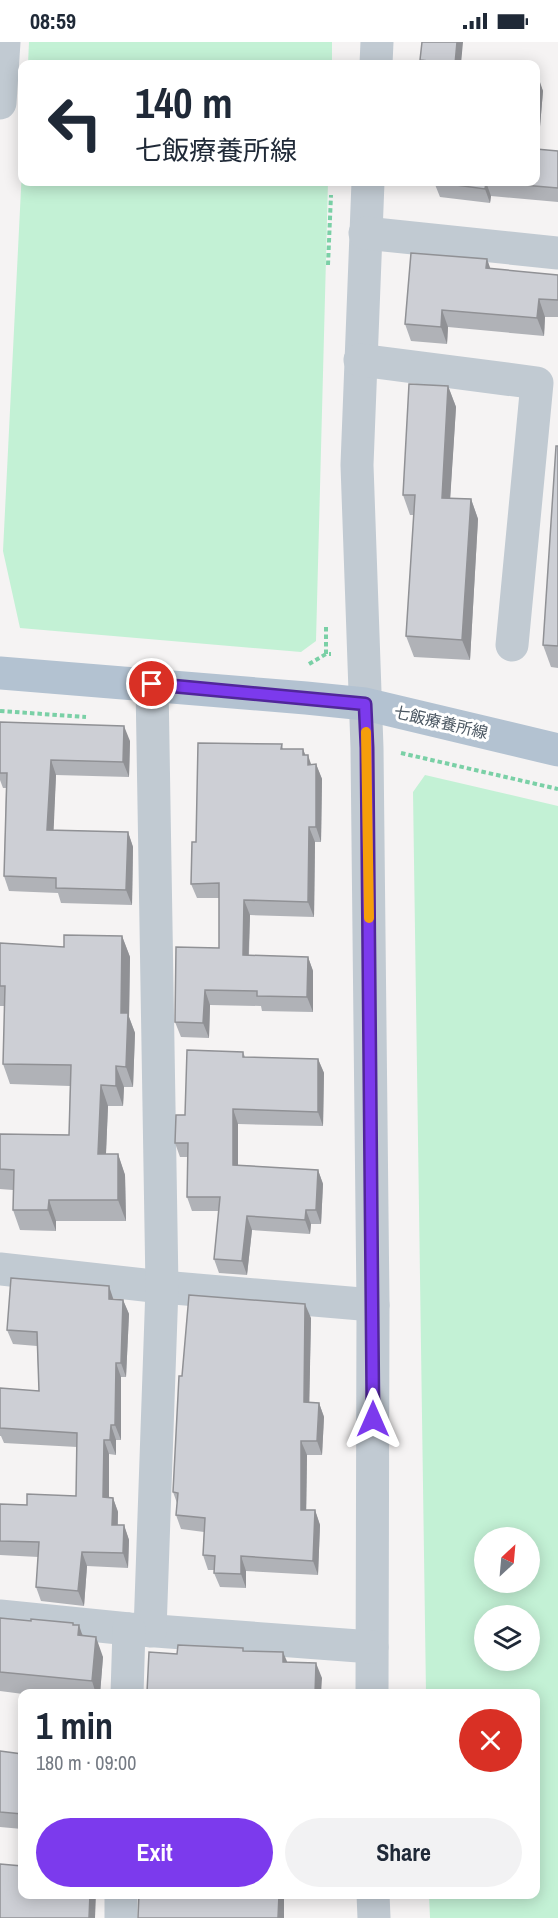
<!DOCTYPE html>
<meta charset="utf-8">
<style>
body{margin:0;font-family:"Archivo Narrow","Noto Sans JP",sans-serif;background:#f2f2f3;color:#1f2937;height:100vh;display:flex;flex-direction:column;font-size:22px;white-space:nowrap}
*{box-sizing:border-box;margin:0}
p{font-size:20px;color:#747a83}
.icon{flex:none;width:33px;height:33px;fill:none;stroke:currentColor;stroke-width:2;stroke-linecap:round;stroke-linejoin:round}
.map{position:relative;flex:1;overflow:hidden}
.sheet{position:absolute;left:18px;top:1647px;width:522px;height:210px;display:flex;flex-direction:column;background:#fff;border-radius:12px;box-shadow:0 3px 15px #0003}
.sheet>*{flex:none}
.hud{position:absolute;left:18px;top:18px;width:522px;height:126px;border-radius:12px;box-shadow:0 3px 15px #0003;background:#fff;color:#1f2937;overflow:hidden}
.needle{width:39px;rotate:26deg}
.tools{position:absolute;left:474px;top:1485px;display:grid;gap:12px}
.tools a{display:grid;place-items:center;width:66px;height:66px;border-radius:50%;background:#fff;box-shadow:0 3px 15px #0003;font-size:30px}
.pin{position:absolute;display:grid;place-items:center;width:51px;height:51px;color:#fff;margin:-26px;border:3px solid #fff;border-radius:50%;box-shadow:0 2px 6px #0007}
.me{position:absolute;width:66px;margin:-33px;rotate:0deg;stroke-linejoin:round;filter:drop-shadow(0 0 4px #0008)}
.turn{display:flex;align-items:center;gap:21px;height:126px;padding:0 18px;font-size:27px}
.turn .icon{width:78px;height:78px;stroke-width:2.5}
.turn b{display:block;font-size:42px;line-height:51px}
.round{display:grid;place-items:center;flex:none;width:63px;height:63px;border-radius:32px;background:#f2f2f3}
.headline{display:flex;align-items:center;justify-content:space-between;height:102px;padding:0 18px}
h1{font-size:36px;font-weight:700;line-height:45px}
.action{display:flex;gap:12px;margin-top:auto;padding:12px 18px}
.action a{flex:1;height:69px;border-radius:36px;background:#7c3aed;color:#fff;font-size:24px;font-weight:700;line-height:69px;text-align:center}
.action a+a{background:#f2f2f3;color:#1f2937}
.status{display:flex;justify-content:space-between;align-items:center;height:42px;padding:0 30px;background:#fff;direction:ltr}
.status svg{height:16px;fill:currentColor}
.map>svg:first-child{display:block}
.green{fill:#c3f1d5;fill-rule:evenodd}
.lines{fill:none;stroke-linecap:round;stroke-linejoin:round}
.path{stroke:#7ad0a6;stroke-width:4;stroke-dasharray:4.5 3;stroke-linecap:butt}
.minor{stroke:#c1cad2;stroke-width:33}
.major{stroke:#b3c2d1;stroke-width:33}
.wall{fill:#b0b2b7}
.shaded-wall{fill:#909195}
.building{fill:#cdcfd5;stroke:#909195;stroke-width:1.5}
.route-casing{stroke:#51269a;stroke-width:15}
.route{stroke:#7c3aed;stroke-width:10}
.slow{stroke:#f59e0b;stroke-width:10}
.labels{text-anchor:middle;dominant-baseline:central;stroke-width:6;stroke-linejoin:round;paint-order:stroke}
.street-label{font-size:16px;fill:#4a5661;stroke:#fff}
</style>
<div class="status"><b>08:59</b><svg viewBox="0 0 49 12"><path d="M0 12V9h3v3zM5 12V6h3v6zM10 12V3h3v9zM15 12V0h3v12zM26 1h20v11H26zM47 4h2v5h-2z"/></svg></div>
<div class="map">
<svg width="558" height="1876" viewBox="0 0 558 1876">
<rect width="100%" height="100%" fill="#f5f3f3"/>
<g class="green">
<polygon points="29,0 332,0 332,22 28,22"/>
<polygon points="22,127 22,140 328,140 316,599 301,610 20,586 3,509"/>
<path d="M425 733 558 764V1876H430L429 1853 536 1852V1652L426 1651 413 750ZM484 1496H530V1540H484ZM484 1574H530V1618H484Z"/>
</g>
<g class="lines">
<g class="path">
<polyline points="328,223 331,153"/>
<polyline points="326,585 326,612 331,612"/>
<polyline points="309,622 326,612"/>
<polyline points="0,669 86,675"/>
<polyline points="401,711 558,747"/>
</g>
<g class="minor">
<polyline points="376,22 377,0"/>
<polyline points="0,61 4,0"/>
<polyline points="368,140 357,423 367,706 373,1263 372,1652"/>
<polyline points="365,191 558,211"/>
<polyline points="360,318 537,341 512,603"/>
<polyline points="0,1227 162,1245 373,1263"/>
<polyline points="0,1574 129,1587 372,1605"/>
<polyline points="150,1589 162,1245 152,642"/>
<polyline points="127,1652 129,1587"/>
<polyline points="373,1852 374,1876"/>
<polyline points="121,1876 121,1852"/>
</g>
<polyline class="major" points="0,631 306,656 365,662 558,708"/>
</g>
<g class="wall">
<polygon points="420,18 461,22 422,22"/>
<polygon points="536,34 543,49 538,107 558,109 558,160 491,154 490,161 440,155 434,140"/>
<polygon points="487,217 490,227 558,233 558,275 545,275 544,294 448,285 447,302 411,299 405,282"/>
<polygon points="448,344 456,365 450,456 471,457 478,477 470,618 414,615 406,594 414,473 410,473 403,453"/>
<polygon points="558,404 558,626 551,625 543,603"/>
<polygon points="0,680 130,699 129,735 56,733 53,788 128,790 133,805 132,863 61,861 58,851 9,849 4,834 6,746 3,746 0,738"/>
<polygon points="282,702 283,707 303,707 305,713 311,723 316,722 322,737 321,800 315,800 314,875 250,873 249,913 308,915 313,929 313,970 262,969 261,964 210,963 209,996 181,995 175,980 219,906 219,856 197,856 191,842 196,800"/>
<polygon points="122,894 130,915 129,975 135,991 133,1045 124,1045 123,1064 108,1064 106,1112 118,1112 125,1133 126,1179 56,1179 56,1189 20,1188 13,1168 13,1148 0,1147 0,1092 69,1093 70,1044 10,1042 3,1022 5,964 0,964 0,901 64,905"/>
<polygon points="243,1010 245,1015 318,1017 324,1031 323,1084 238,1082 238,1123 318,1128 323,1142 321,1182 311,1182 310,1192 252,1188 247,1233 219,1231 214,1217 219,1169 192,1169 187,1155 187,1115 180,1115 175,1101 185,1073"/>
<polygon points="114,1257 123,1258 129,1272 126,1335 121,1335 121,1398 116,1398 116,1413 109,1412 109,1455 113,1456 118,1470 118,1483 124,1483 129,1498 128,1526 87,1524 84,1564 41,1559 36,1545 38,1515 0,1513 0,1462 27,1463 76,1454 77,1405 4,1401 1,1394 0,1394 0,1346 39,1349 37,1304 13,1302 7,1288"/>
<polygon points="311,1276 309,1361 319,1361 324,1375 322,1413 307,1413 306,1468 315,1468 320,1483 318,1533 246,1529 246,1546 220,1545 214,1531 215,1528 208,1528 203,1513 204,1490 181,1487 176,1473 177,1461 173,1450 182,1334"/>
<polygon points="0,1576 31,1579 73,1581 83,1593 103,1615 100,1652 23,1652 0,1649"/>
<polygon points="0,1709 22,1712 22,1787 0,1785"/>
</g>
<g class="shaded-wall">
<polygon points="457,0 463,0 461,22 455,22"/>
<polygon points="538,34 543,49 537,121 536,118 536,61"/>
<polygon points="486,140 491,154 490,161 485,147"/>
<polygon points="487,217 493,234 486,226"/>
<polygon points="539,257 545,275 544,294 537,276"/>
<polygon points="442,268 448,285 447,302 441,285"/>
<polygon points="448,344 456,365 449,476 442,456"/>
<polygon points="471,457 478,477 470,618 462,598"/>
<polygon points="124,684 130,699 129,735 123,720"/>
<polygon points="303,707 308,720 308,713 313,728 313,737 303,713"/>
<polygon points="51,718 56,733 53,803 47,788"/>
<polygon points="316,722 322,737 321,800 316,785"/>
<polygon points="309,785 315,800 314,875 308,860"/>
<polygon points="128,790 133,805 132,863 126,848"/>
<polygon points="244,858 250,873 248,928 243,913"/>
<polygon points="122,894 130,915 129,975 135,991 133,1045 126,1025 121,971"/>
<polygon points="308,915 313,929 313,970 307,955"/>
<polygon points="205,948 210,963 209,996 203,981"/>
<polygon points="318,1017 324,1031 323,1084 318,1070"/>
<polygon points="116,1024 124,1045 123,1064 116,1044"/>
<polygon points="101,1043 108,1064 105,1133 98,1112"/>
<polygon points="233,1067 238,1082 238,1137 233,1123"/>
<polygon points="118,1112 125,1133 126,1179 118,1158"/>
<polygon points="318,1128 323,1142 321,1182 316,1168"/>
<polygon points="49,1158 56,1179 56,1189 48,1168"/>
<polygon points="306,1168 311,1182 310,1192 305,1178"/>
<polygon points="247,1174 252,1188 247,1233 242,1219"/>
<polygon points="109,1244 114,1259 109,1257"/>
<polygon points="123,1258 129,1272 126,1335 121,1321"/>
<polygon points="305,1262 311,1276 309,1375 304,1360"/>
<polygon points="116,1321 121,1335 121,1398 115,1383"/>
<polygon points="319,1361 324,1375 322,1413 317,1399"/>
<polygon points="111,1383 116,1398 116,1413 110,1398"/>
<polygon points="104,1398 109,1412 109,1470 103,1455"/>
<polygon points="301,1399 307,1413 306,1482 301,1468"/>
<polygon points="113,1456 118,1470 117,1497 112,1483"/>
<polygon points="315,1468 320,1483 318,1533 313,1519"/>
<polygon points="124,1483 129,1498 128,1526 123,1511"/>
<polygon points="82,1510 87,1524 84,1564 78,1549"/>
<polygon points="241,1514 246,1529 246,1546 241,1532"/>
<polygon points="79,1583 86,1604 78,1593"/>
<polygon points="96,1595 103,1615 100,1652 96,1652 92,1639"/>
<polygon points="283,1610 289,1624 283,1620"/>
<polygon points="316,1621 322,1636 321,1652 315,1652"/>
<polygon points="90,1852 96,1852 95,1876 89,1876"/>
<polygon points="279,1852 284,1852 284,1876 278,1876"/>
</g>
<g class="building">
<polygon points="422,0 457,0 455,22 420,18"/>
<polygon points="536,34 538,34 536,61"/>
<polygon points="536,107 558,109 558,146 487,140 536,140"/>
<polygon points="434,140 486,140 485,147"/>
<polygon points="411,211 487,217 486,226 558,233 558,258 539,257 537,276 442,268 441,285 405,282"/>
<polygon points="409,342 448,344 442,456 471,457 462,598 406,594 415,453 403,453"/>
<polygon points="556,404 558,404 558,604 543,603"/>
<polygon points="0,680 124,684 123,720 51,718 47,788 128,790 126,848 56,846 56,836 4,834 7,731 0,731"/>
<polygon points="198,701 282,702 281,707 303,707 303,713 308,713 308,723 316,722 316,785 309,785 308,860 244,858 243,913 308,915 307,955 257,954 257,949 205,948 203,981 175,980 176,905 219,906 219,841 191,842 192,800 196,800"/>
<polygon points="64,893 122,894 121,971 128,971 126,1025 116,1024 116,1044 101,1043 98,1112 118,1112 118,1158 49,1158 48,1168 13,1168 14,1128 0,1127 0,1092 69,1093 71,1023 3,1022 5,944 0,944 0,901 64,905"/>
<polygon points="187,1008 243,1010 243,1015 318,1017 318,1070 233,1067 233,1123 318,1128 316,1168 306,1168 305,1178 247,1174 242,1219 214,1217 220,1155 187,1155 188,1101 175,1101 176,1073 185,1073"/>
<polygon points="11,1236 109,1244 109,1257 123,1258 121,1321 116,1321 115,1383 111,1383 110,1398 104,1398 103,1455 113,1456 112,1483 124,1483 123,1511 82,1510 78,1549 36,1545 39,1500 0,1499 0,1462 27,1463 27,1452 76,1454 77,1391 0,1386 0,1346 39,1349 37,1290 7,1288"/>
<polygon points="189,1253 305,1262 304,1360 319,1361 317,1399 301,1399 301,1468 315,1468 313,1519 241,1514 241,1532 214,1531 215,1514 203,1513 205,1476 176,1473 178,1451 173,1450 179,1334 182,1334"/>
<polygon points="0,1576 31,1579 31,1577 73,1581 73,1583 79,1583 78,1593 96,1595 92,1639 0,1630"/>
<polygon points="178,1603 243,1606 243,1609 283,1610 283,1620 316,1621 315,1652 150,1652 150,1650 147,1650 149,1610 177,1612"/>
<polygon points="0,1709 22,1712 22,1772 0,1770"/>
<polygon points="0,1822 22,1824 22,1852 90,1852 89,1876 0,1876"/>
<polygon points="139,1852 279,1852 278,1876 138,1876"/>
</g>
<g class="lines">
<g class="route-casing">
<polyline id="route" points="152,642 365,662 367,706 373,1377"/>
</g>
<use href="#route" class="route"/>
<polyline class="slow" points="366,690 369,876"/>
</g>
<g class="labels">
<g class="street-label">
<text transform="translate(441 680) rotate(13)">七飯療養所線</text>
</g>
</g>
</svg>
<div class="tools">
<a><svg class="needle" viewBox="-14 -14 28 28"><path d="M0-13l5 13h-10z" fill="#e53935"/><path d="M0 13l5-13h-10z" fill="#747a83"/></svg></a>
<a><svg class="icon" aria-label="layers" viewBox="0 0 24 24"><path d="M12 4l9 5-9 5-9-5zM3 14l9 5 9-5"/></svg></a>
</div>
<div class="pin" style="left:152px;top:642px;background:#d93025"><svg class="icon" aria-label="arrive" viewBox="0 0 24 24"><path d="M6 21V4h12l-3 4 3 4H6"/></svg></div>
<svg class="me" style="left:373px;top:1377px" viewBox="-20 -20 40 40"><path d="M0-17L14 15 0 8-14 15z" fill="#7c3aed" stroke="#fff" stroke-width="4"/></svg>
<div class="hud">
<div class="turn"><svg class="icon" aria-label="left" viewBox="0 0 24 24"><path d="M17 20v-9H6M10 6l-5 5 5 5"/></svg><div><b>140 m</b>七飯療養所線</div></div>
</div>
<section class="sheet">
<div class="headline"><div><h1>1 min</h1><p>180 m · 09:00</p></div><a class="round" style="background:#d93025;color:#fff"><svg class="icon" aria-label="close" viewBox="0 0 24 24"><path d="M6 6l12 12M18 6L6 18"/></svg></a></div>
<div class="action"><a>Exit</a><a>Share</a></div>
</section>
</div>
